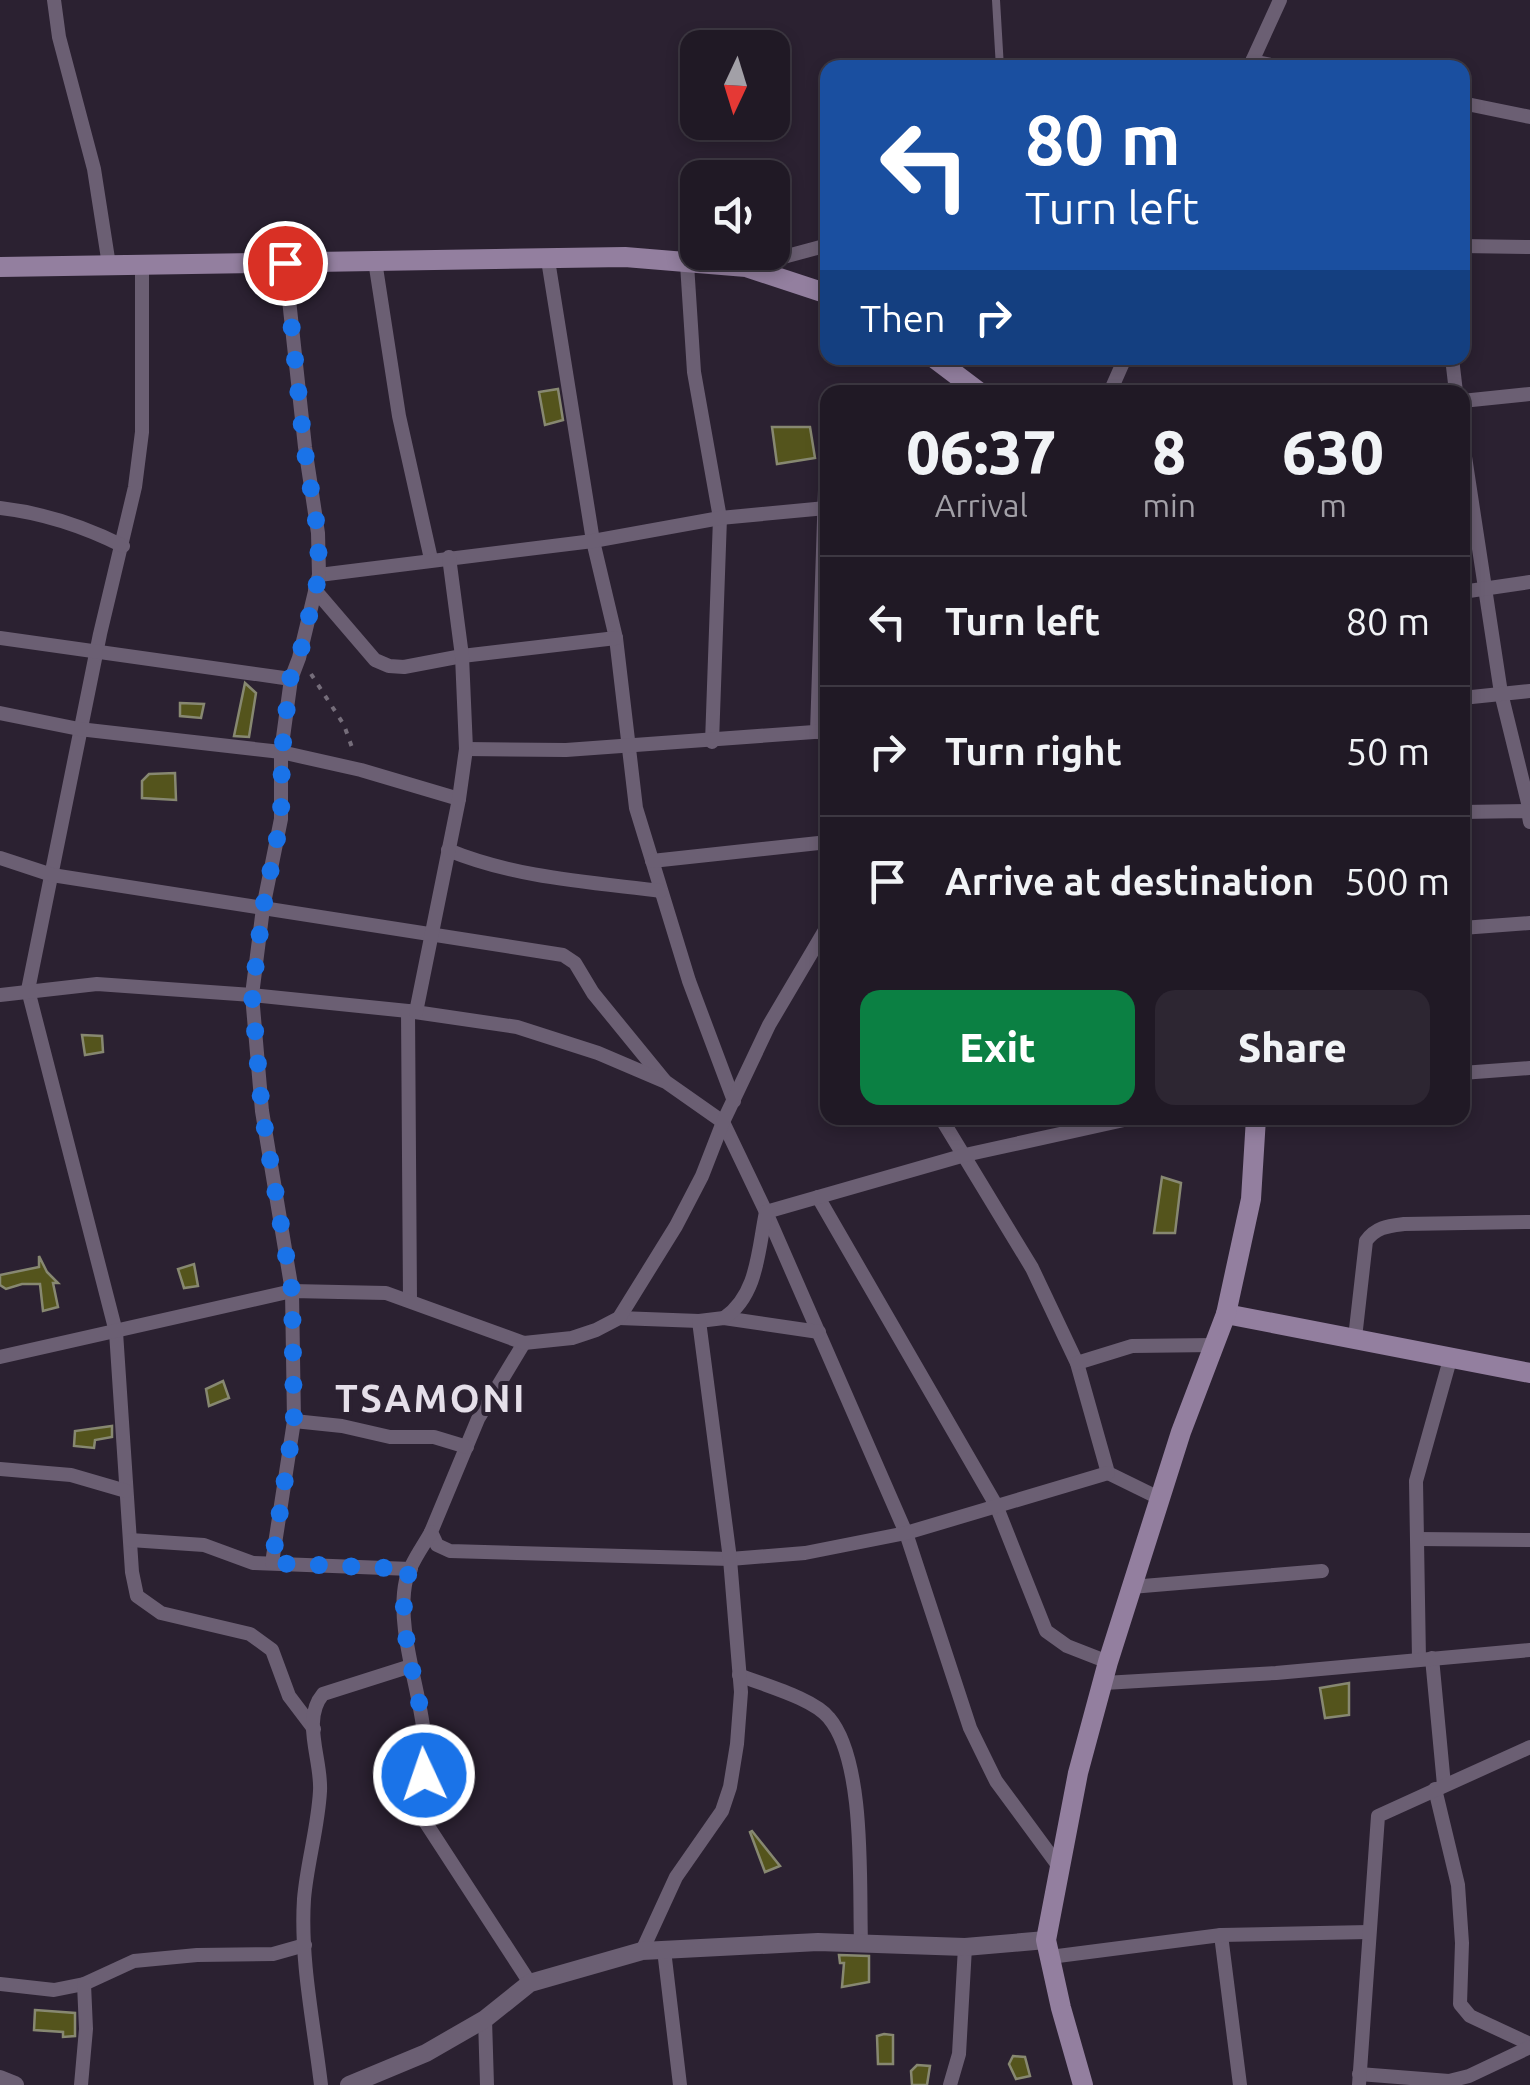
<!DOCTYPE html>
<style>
body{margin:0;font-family:Ubuntu,sans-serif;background:#2d2632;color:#f1f3f6;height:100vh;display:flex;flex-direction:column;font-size:38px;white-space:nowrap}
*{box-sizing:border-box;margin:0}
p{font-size:32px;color:#a2a0a7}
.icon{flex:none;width:55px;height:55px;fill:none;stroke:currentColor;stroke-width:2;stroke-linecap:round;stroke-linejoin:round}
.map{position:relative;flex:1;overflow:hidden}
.side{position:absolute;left:820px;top:385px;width:650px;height:740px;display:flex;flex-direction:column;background:#201925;border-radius:20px;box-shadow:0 5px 15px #0003,0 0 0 2px #3d3842}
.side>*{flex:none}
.top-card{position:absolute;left:820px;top:60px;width:650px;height:305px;border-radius:20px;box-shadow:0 5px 15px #0003,0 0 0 2px #3d3842;background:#1a4fa0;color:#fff;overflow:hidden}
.needle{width:65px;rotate:184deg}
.buttons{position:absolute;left:680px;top:30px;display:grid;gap:20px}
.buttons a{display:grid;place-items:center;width:110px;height:110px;border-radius:20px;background:#201925;box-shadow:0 5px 15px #0003,0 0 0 2px #3d3842;font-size:50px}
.pin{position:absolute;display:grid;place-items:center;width:85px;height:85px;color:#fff;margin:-42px;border:5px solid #fff;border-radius:50%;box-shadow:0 2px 10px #0007}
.me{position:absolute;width:110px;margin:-55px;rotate:357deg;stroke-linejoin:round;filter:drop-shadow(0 0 8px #0008)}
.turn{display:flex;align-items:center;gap:35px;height:210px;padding:0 40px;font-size:45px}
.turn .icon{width:130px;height:130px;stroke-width:2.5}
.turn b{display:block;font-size:70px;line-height:85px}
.then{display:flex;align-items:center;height:95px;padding:0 40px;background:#0003;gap:20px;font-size:38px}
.eta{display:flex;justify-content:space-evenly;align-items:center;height:170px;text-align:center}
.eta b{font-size:60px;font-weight:800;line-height:70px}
.primary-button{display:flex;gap:20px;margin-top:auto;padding:20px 40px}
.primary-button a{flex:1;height:115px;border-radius:20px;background:#0b8043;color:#fff;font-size:40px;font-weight:800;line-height:115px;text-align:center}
.primary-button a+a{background:#2d2632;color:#f1f3f6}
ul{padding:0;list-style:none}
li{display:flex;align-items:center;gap:30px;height:130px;padding:0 40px;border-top:2px solid #3d3842}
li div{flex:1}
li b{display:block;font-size:38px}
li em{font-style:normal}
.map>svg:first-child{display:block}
.building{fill:#54541c;stroke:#878871;stroke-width:2.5}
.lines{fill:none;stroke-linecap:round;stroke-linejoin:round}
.path{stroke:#756d7a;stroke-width:4;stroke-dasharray:5 8;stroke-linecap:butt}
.service{stroke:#6b5f73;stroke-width:8}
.minor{stroke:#6b5f73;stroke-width:14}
.tertiary{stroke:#6b5f73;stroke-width:18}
.secondary{stroke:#937f9f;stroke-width:20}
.route{stroke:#1a73e8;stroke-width:18;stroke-dasharray:0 32.4}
.labels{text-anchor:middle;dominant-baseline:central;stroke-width:8;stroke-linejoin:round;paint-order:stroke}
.district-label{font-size:38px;font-weight:bold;letter-spacing:2.5px;fill:#e5dfe9;stroke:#2b2131}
</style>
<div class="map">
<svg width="1530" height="2085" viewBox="0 0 1530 2085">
<rect width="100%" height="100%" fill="#2b2131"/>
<g class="building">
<polygon points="558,389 563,420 545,425 539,392"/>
<polygon points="772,427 810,427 815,458 777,464"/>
<polygon points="245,683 256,693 249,737 234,736"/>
<polygon points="180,703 204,704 201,718 180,716"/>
<polygon points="175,773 176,800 142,798 142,781 149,774"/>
<polygon points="82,1035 102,1036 103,1052 85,1055"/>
<polygon points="1162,1177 1181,1183 1175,1233 1154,1233"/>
<polygon points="39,1256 47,1272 58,1283 53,1283 58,1307 43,1311 40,1284 22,1284 6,1289 0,1285 0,1275 39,1267"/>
<polygon points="194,1264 198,1286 184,1288 178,1269"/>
<polygon points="223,1381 229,1398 209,1406 206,1389"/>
<polygon points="112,1426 112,1437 95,1440 94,1448 74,1446 75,1431"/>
<polygon points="1349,1683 1349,1715 1325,1718 1320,1688"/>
<polygon points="752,1831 780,1866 765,1872 750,1832"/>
<polygon points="839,1955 869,1956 869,1982 842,1987 844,1963 840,1963"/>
<polygon points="35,2010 75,2013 75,2036 63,2037 63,2032 34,2030"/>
<polygon points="884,2034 893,2035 893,2064 878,2064 877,2036"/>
<polygon points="1013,2056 1025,2057 1030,2076 1016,2079 1009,2064"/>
<polygon points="917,2065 930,2066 927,2085 912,2085 911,2071"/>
</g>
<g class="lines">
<polyline class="path" points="311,674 344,725 354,753"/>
<polyline class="service" points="996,0 1000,68"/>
<g class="minor">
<polyline points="54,0 59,37 94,169 109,265"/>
<polyline points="1252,61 1285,68"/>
<polyline points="1249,68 1280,0"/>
<polyline points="1462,103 1530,117"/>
<polyline points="1462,246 1530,247"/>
<polyline points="548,260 593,541 616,638 636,808 689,981 734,1101"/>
<polyline points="375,261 399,416 431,559"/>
<polyline points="142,264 142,432 135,487 100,634 28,990 116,1332 132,1572 137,1596 161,1613 250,1634 272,1650 289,1696 314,1729"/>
<polyline points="687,264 694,372 720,518 712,742"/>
<polyline points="746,267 828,245"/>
<polyline points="1452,358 1456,392"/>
<polyline points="1110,392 1125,358"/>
<polyline points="1462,401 1530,394"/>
<polyline points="1462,437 1501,693 1530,811"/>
<path d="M0 508C44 513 83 526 123 546"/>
<polyline points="319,575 593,541 720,518 826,508"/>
<polyline points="315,590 375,660 389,666 404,667 462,656 616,638"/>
<polyline points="1462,592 1530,582"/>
<polyline points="0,638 291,679"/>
<polyline points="1462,698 1530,691"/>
<polyline points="0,713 79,729 281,752 361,770 459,799"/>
<polyline points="817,732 826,460"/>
<polyline points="466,749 566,750 828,731"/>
<polyline points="1462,812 1528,811 1530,822"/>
<path d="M448 850C516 878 589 882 661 891"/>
<polyline points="0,858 52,875 563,955 575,963 593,993 664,1080"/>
<polyline points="652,861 828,842"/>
<polyline points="1462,928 1530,923"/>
<polyline points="0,995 97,984 252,995 408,1011 517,1027 598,1053 666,1082 723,1122 766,1212 906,1533 970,1728 996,1781 1060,1868"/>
<polyline points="408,1011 410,1301"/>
<polyline points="416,1012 459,799 466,749 462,656 449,557"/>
<polyline points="1462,1073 1530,1068"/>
<polyline points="941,1118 1032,1268 1077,1363 1108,1473 1159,1498"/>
<polyline points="818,1197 996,1505 1046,1631 1067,1646 1108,1662"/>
<polyline points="619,1318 699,1321 724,1318 819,1332"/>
<path d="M724 1318C758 1295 758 1250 766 1212L965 1155 1133 1118"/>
<path d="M1355 1338 1366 1241C1376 1227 1388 1226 1404 1224L1530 1222"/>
<polyline points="524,1343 478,1419 431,1532 437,1545 450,1551 730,1559 805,1553 906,1533 1108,1473"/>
<polyline points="0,1357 292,1291 386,1293 524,1343 572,1338 596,1330 619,1318 676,1226 702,1176 723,1122 769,1025 828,925"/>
<polyline points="1077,1363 1132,1346 1214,1345"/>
<polyline points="294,1421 342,1426 390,1437 434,1437 467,1447"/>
<polyline points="0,1469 71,1475 126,1491"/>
<path d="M431 1532C423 1547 410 1563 406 1580 395 1629 422 1694 425 1743 426 1769 417 1795 424 1820L530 1983"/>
<polyline points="1418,1539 1530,1540"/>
<polyline points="130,1540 204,1545 253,1563 411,1569"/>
<polyline points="272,1563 294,1421 292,1291 262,1111 252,995 263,908 281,819 281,752 291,679 299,658 319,575 318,533 305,447 285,263"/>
<polyline points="1131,1587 1322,1571"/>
<polyline points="1432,1658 1444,1785"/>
<polyline points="1419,1659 1416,1481 1451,1356"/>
<path d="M739 1675C763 1685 813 1698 829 1718 866 1762 859 1886 861 1943"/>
<polyline points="1104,1683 1276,1673 1530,1650"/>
<polyline points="1435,1789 1458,1885 1462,1943 1460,2004 1470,2016 1530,2044"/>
<polyline points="1221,1935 1240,2085"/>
<polyline points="664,1950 680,2085"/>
<polyline points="642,1951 676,1877 722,1811 730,1787 737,1744 741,1692 730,1559 699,1321"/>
<polyline points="1050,1957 1221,1935 1369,1932"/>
<polyline points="0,1984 54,1990 84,1984 134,1961 197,1955 273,1954 305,1945"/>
<polyline points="485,2019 487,2085"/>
<polyline points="1359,2074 1449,2081 1469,2076 1530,2047"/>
<polyline points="81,2085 86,2029 84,1984"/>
<path d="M321 2085C314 2025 300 1960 304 1899 307 1863 318 1828 320 1791 322 1760 301 1720 323 1694L411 1666"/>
<polyline points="950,2085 959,2054 965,1947"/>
<polyline points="1359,2085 1378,1816 1530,1747"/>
</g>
<g class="tertiary">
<polyline points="0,2079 15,2085"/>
<polyline points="349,2085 426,2053 485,2019 530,1983 642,1951 818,1942 965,1947 1046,1940"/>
</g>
<g class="secondary">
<polyline points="0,267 625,257 746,267 828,294"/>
<polyline points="934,358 979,392"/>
<polyline points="1226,1314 1530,1373"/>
<polyline points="1083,2085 1061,2008 1046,1940 1078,1773 1108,1662 1181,1432 1226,1314 1251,1199 1256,1118"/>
</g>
</g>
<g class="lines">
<path class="route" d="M285 263 304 446 318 533 319 575 299 658 290 679 282 752 281 819 263 908 252 995 262 1111 292 1291 294 1421 272 1563 410 1569C391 1622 422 1689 425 1743 425 1753 424 1764 424 1775"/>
</g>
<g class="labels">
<g class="district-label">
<text x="431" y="1398">TSAMONI</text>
</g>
</g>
</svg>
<div class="buttons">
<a><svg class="needle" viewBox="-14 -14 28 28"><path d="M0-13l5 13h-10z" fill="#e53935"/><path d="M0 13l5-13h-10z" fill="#a2a0a7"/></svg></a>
<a><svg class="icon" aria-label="sound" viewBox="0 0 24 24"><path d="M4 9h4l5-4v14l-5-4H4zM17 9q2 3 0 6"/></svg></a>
</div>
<div class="pin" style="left:285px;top:263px;background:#d93025"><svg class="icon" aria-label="arrive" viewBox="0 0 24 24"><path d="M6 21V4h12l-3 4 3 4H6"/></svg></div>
<svg class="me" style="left:424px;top:1775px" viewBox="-20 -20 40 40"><circle r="17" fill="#1a73e8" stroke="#fff" stroke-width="3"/><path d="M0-11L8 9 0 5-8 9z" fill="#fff"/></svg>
<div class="top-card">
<div class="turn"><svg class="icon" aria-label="left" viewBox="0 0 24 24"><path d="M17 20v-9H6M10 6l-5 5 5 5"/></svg><div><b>80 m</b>Turn left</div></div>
<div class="then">Then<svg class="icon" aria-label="right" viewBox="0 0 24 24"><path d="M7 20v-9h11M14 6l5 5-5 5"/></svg></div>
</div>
<section class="side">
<div class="eta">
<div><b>06:37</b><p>Arrival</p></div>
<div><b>8</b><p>min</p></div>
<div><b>630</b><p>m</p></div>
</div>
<ul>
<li><svg class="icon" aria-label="left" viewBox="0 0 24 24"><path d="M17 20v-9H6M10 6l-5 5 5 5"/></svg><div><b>Turn left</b></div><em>80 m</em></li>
<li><svg class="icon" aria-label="right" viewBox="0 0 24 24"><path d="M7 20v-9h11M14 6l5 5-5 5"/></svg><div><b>Turn right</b></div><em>50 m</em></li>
<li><svg class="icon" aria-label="arrive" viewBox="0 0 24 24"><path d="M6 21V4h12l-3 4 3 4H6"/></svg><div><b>Arrive at destination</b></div><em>500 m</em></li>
</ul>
<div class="primary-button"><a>Exit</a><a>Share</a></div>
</section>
</div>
